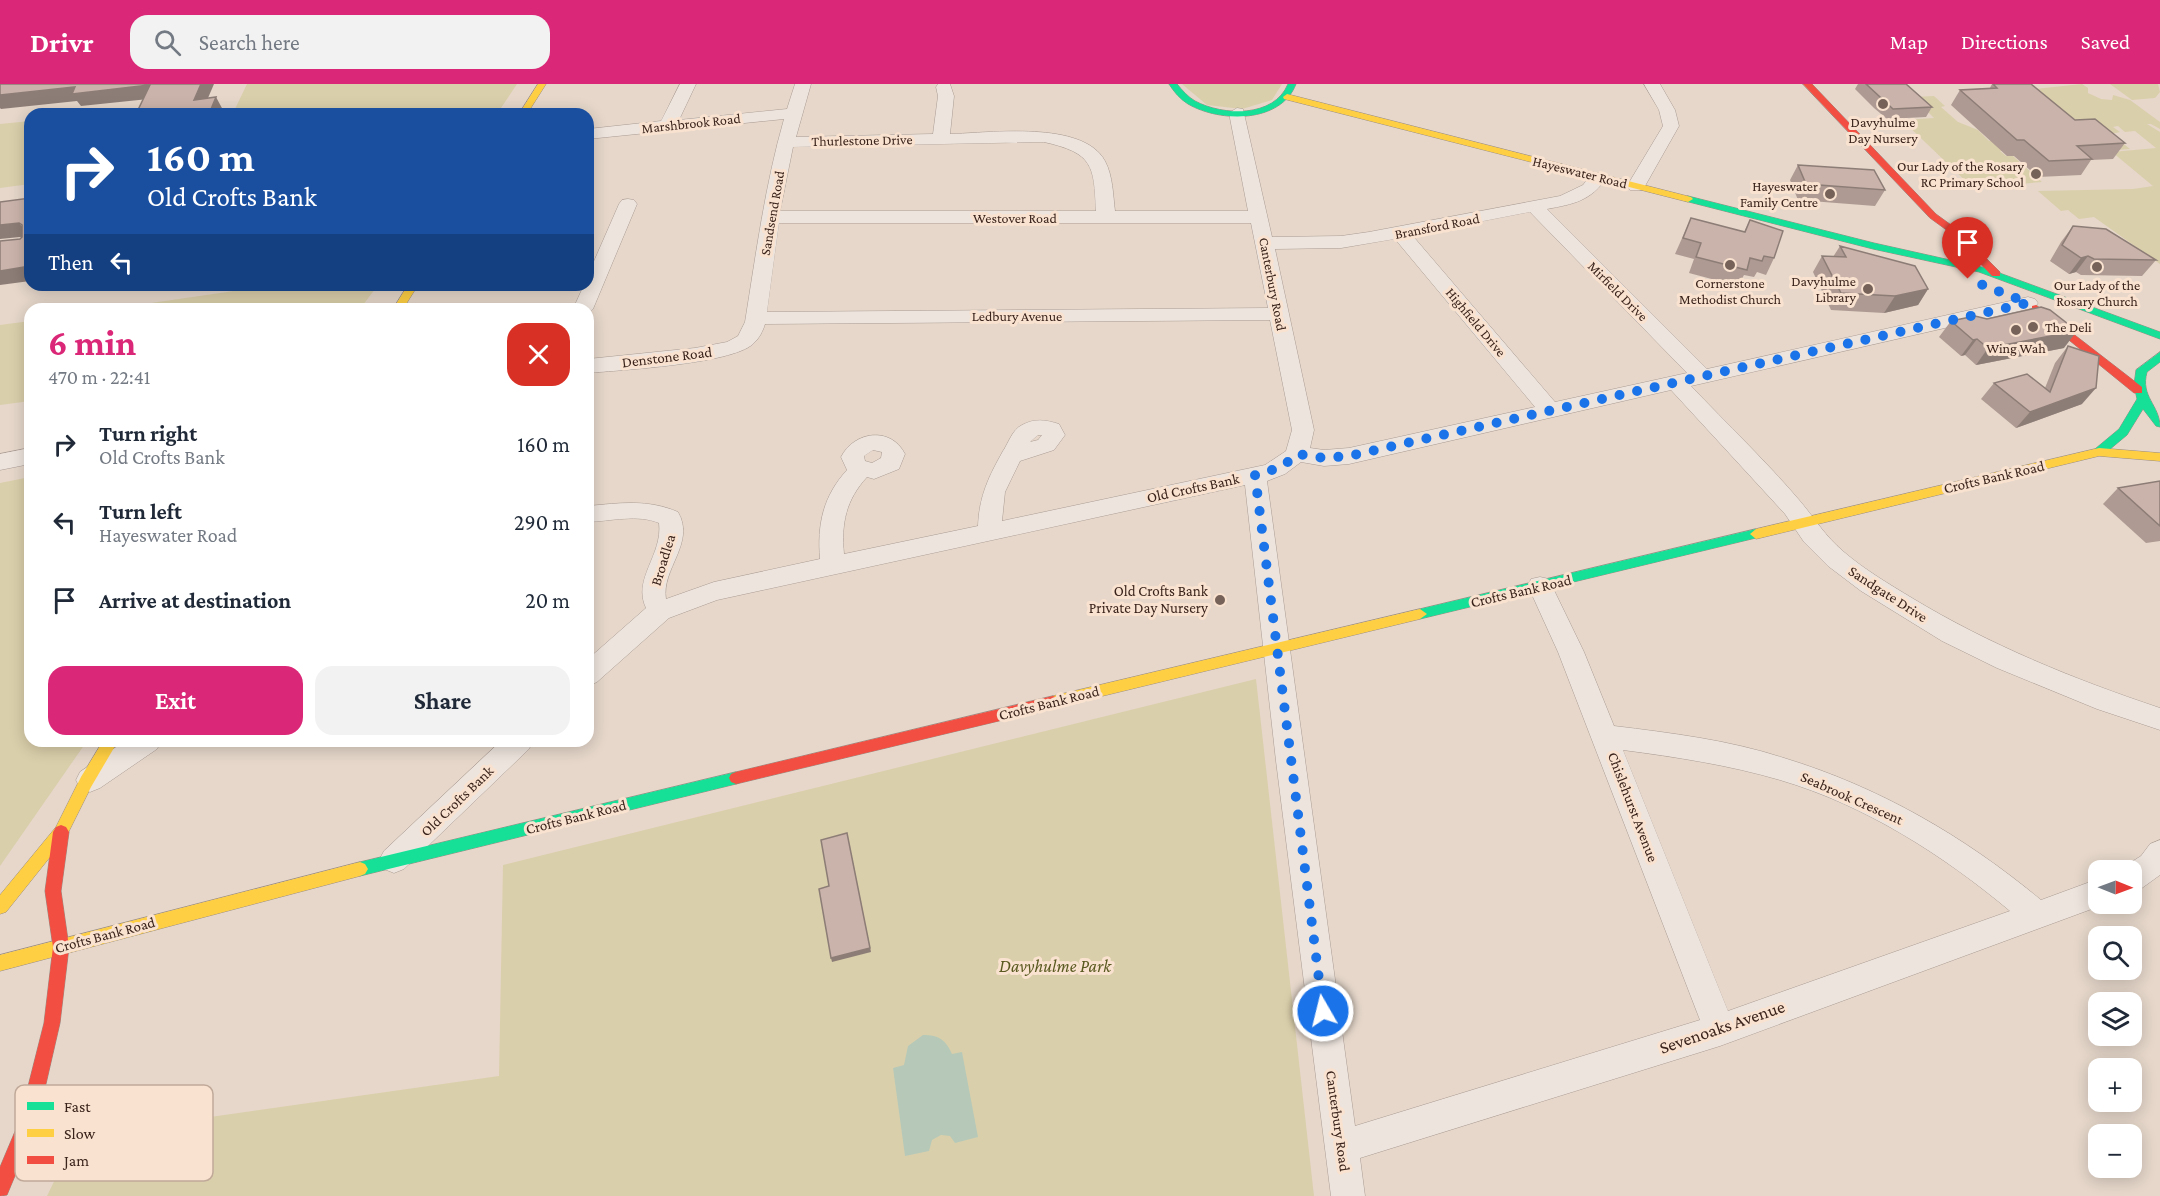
<!DOCTYPE html>
<meta charset="utf-8">
<style>
body{margin:0;font-family:"Crimson Pro",serif;background:#f2f2f3;color:#1f2937;height:100vh;display:flex;flex-direction:column;font-size:22px;white-space:nowrap}
*{box-sizing:border-box;margin:0}
p{font-size:20px;color:#747a83}
.icon{flex:none;width:33px;height:33px;fill:none;stroke:currentColor;stroke-width:2;stroke-linecap:round;stroke-linejoin:round}
.map{position:relative;flex:1;overflow:hidden}
.drawer{position:absolute;left:24px;top:219px;width:570px;height:444px;display:flex;flex-direction:column;background:#fff;border-radius:18px;box-shadow:0 3px 15px #0003}
.drawer>*{flex:none}
.hud{position:absolute;left:24px;top:24px;width:570px;height:183px;border-radius:18px;box-shadow:0 3px 15px #0003;background:#1a4fa0;color:#fff;overflow:hidden}
.needle{width:39px;rotate:91deg}
.controls{position:absolute;left:2088px;top:776px;display:grid;gap:12px}
.controls a{display:grid;place-items:center;width:54px;height:54px;border-radius:12px;background:#fff;box-shadow:0 3px 15px #0003;font-size:30px}
.pin{position:absolute;display:grid;place-items:center;width:51px;height:51px;color:#fff;margin:-62px -26px;border-radius:50% 50% 50% 0;rotate:-45deg;box-shadow:0 0 6px #0007}
.pin .icon{rotate:45deg}
.me{position:absolute;width:66px;margin:-33px;rotate:352deg;stroke-linejoin:round;filter:drop-shadow(0 0 4px #0008)}
.turn{display:flex;align-items:center;gap:21px;height:126px;padding:0 24px;font-size:27px}
.turn .icon{width:78px;height:78px;stroke-width:2.5}
.turn b{display:block;font-size:42px;line-height:51px}
.then{display:flex;align-items:center;height:57px;padding:0 24px;background:#0003;gap:12px;font-size:22px}
.round{display:grid;place-items:center;flex:none;width:63px;height:63px;border-radius:18px;background:#f2f2f3}
.overview{display:flex;align-items:center;justify-content:space-between;height:102px;padding:0 24px}
h1{font-size:36px;font-weight:700;line-height:45px;color:#db2777}
.cta{display:flex;gap:12px;margin-top:auto;padding:12px 24px}
.cta a{flex:1;height:69px;border-radius:18px;background:#db2777;color:#fff;font-size:24px;font-weight:700;line-height:69px;text-align:center}
.cta a+a{background:#f2f2f3;color:#1f2937}
ul{padding:0;list-style:none}
li{display:flex;align-items:center;gap:18px;height:78px;padding:0 24px}
li div{flex:1}
li b{display:block;font-size:22px}
li em{font-style:normal}
header{display:flex;align-items:center;gap:36px;box-sizing:border-box;height:84px;padding:0 30px;background:#db2777;color:#fff}
header strong{font-size:28px}
nav{display:flex;gap:33px;margin-inline-start:auto;font-size:21px}
.search{width:420px;height:54px;background:#f2f2f3;display:flex;align-items:center;gap:15px;box-sizing:border-box;padding:0 21px;border-radius:18px;color:#747a83;font-size:22px}
.map>svg:first-child{display:block}
.green{fill:#dacfab}
.water{fill:#b6c9b8}
.lines{fill:none;stroke-linecap:round;stroke-linejoin:round}
.street-casing{stroke:#ab9c94;stroke-width:1}
.fast-casing{stroke:#9a8c84;stroke-width:1}
.slow-casing{stroke:#9a8c84;stroke-width:1}
.jam-casing{stroke:#9a8c84;stroke-width:1}
.street{fill:#ede4dd;fill-rule:evenodd}
.fast{fill:#16e098;fill-rule:evenodd}
.slow{fill:#ffcf43;fill-rule:evenodd}
.jam{fill:#f24e42;fill-rule:evenodd}
.wall{fill:#ae9a92}
.shaded-wall{fill:#8d7d77}
.building{fill:#cab3aa;stroke:#8d7d77;stroke-width:1.5}
.route{stroke:#1a73e8;stroke-width:10;stroke-dasharray:0 18}
.poi-dot{fill:#766258;stroke:#f9e2cf;stroke-width:2}
.labels{text-anchor:middle;dominant-baseline:central;stroke-width:6;stroke-linejoin:round;paint-order:stroke}
.far-poi-label{font-size:14px;fill:#3a231b;stroke:#f9e2cf}
.far-street-label{font-size:14px;fill:#3a231b;stroke:#f9e2cf}
.street-label{font-size:15px;fill:#3a231b;stroke:#f9e2cf}
.poi-label{font-size:15px;fill:#3a231b;stroke:#f9e2cf;text-anchor:end}
.near-park-label{font-size:18px;font-style:italic;fill:#595920;stroke:#f9e2cf}
.near-street-label{font-size:18px;fill:#3a231b;stroke:#f9e2cf}
.key{fill:#f9e2cf;stroke:#c0a999;stroke-width:1.5}
.key-label{font-size:16px;fill:#3a231b}
</style>
<header>
<strong>Drivr</strong>
<div class="search"><svg class="icon" aria-label="search" viewBox="0 0 24 24"><circle cx="10" cy="10" r="6"/><path d="M15 15l6 6"/></svg>Search here</div>
<nav><a>Map</a><a>Directions</a><a>Saved</a></nav>
</header>
<div class="map">
<svg width="2160" height="1112" viewBox="0 0 2160 1112">
<rect width="100%" height="100%" fill="#e6d7ca"/>
<g class="green">
<polygon points="247,0 517,0 497,30 227,30 229,25 235,25"/>
<polygon points="1182,0 1282,0 1272,16 1242,25 1207,21"/>
<polygon points="2082,0 2088,4 2088,9 2101,15 2112,16 2113,11 2130,16 2160,38 2160,45 2151,40 2147,40 2160,48 2160,180 2094,133 2079,135 2068,126 2061,127 2038,107 2133,105 2153,102 2112,68 2156,64 2135,47 2125,48 2118,42 2113,43 2120,48 2111,50 2130,65 2116,66 2084,44 2035,5"/>
<polygon points="2110,0 2158,0 2160,8 2155,14 2132,16"/>
<polygon points="1934,12 1945,22 1941,23 1958,38 1978,46 1989,57 1995,56 2006,66 2000,67 2006,72 2013,72 2042,98 1973,104 1902,36 1934,34 1913,13"/>
<polygon points="30,37 30,100 0,104 0,40"/>
<polygon points="274,201 378,201 360,225 110,225"/>
<polygon points="30,237 30,317 0,321 0,241"/>
<polygon points="30,393 30,657 87,657 0,782 0,399"/>
<polygon points="1256,595 1314,1112 47,1112 76,1052 499,992 503,781"/>
</g>
<path class="water" d="M923 951C939 951 946 956 952 970L962 968 978 1053 955 1059 950 1052 941 1051 932 1056 929 1067 905 1072 893 984 904 981 908 962Z"/>
<g class="lines">
<g class="street-casing">
<g id="street">
<path d="M680 0H696L679 36 787 25 795 0H811L796 53 933 50 938 12 936 3 938 0H950L954 12 950 50C990 49 1083 36 1105 77 1113 92 1113 111 1115 127H1248L1229 29 1237 24 1243 25 1272 153 1341 152 1369 148 1560 112 1583 101 1592 89H1604L1607 93C1591 117 1574 120 1547 125L1707 285 2028 213 2035 215 2038 219 2035 223 2028 225 1691 302C1727 340 1766 377 1800 417 1816 436 1824 451 1844 468 1865 486 1889 500 1912 514 1990 561 2073 595 2160 624V646L2097 625 1997 584 1942 557 1861 507 1828 482 1804 458 1785 430 1671 306 1349 380 1324 382 1301 378 1285 390 1267 397 1355 1042 1700 936 1558 568 1528 502 1531 495 1540 493 1549 495 1552 502 1584 568 1614 642C1671 649 1729 656 1784 674 1879 703 1964 752 2041 816L2098 795V819H2108L1720 962 1360 1074 1365 1112H1331L1276 677 1245 401 717 516 669 534 597 598 588 602V575L646 524C632 495 663 471 659 439 638 430 611 437 588 438V422C620 419 648 415 678 428 696 459 661 485 666 515L714 498 820 475C817 441 823 412 847 386L841 373C854 347 891 342 905 370L899 385 874 395 867 393C846 416 841 439 844 470L978 442C979 412 989 392 1003 367 1009 358 1012 346 1022 341 1035 334 1046 336 1059 340L1065 351 1054 366 1020 377 1005 408 1002 437 1265 381 1286 367 1292 346 1270 236 765 240C763 247 759 255 753 260 731 280 621 286 588 289V275L695 264 727 258 738 252 745 238C756 170 765 101 784 35L588 55V45L661 37ZM1044 58C1093 69 1094 81 1096 127H780L793 63ZM1530 128 1687 289 1555 318 1412 151ZM779 139H1251L1268 224 767 228ZM1395 155 1535 323 1349 364 1324 366 1310 364 1314 346 1275 165 1341 164ZM1038 351H1042L1038 356 1030 358ZM873 366 882 368 881 374 872 379 865 377 864 372ZM1623 666C1676 673 1729 681 1780 696 1865 721 1943 771 2010 827L1728 927Z"/>
<polygon points="1644,0 1660,0 1675,26 1679,42 1645,102 1642,106 1630,106 1627,102 1663,42 1659,26"/>
<polygon points="628,115 634,116 637,120 593,225 588,230 588,225 573,225 584,201 588,201 588,191 619,120 622,116"/>
<polygon points="30,364 30,380 0,386 0,370"/>
<polygon points="125,657 161,657 157,665 100,704 90,708 80,704 76,696 80,688"/>
<polygon points="501,657 533,657 529,665 404,785 394,789 384,785 379,776 384,767"/>
<polygon points="2160,756 2160,791 2142,804 2132,807 2132,786 2122,784 2141,772 2150,760"/>
</g>
</g>
<g class="fast-casing">
<g id="fast">
<path d="M1169 0H1177C1182 6 1188 13 1195 17 1223 32 1274 34 1288 0H1296C1281 39 1221 39 1188 20 1180 15 1174 8 1169 0Z"/>
<polygon points="1688,112 1874,159 1986,184 2160,248 2160,255 1979,188 1873,165 1685,117 1683,115"/>
<path d="M2160 268V278L2147 288C2140 313 2160 321 2160 343L2156 342 2143 325 2127 351 2103 371H2095L2093 368 2095 365 2119 345 2137 315 2134 301 2136 286Z"/>
<polygon points="1756,445 1762,450 1760,453 1420,535 1413,530 1420,525"/>
<polygon points="736,688 741,690 743,694 741,698 736,700 360,792 355,790 352,785 355,780 360,778"/>
</g>
</g>
<g class="slow-casing">
<g id="slow">
<polygon points="538,0 546,0 527,30 519,30"/>
<polygon points="1287,10 1691,113 1693,115 1688,118 1284,15 1283,13"/>
<polygon points="408,201 418,201 403,225 393,225"/>
<polygon points="2099,364 2160,369 2160,377 2099,372 1756,455 1750,450 1756,445"/>
<polygon points="1420,525 1427,530 1420,535 1053,624 1048,622 1046,618 1048,614 1053,612"/>
<polygon points="103,657 118,657 91,703 66,753 6,828 0,830 0,811 56,743 81,693"/>
<polygon points="360,778 365,780 368,785 365,790 360,792 0,887 0,871"/>
</g>
</g>
<g class="jam-casing">
<g id="jam">
<polygon points="1803,0 1812,0 1936,130 1958,146 2000,188 2000,192 1992,192 1952,150 1930,134"/>
<polygon points="2036,221 2142,303 2142,309 2134,309 2032,226 2032,222"/>
<polygon points="1053,612 1058,614 1060,618 1058,622 1053,624 736,700 731,698 729,694 731,690 736,688"/>
<polygon points="61,741 66,743 69,748 61,807 69,863 60,939 37,1039 7,1111 0,1112 0,1083 19,1038 44,939 53,863 45,807 53,748 56,743"/>
</g>
</g>
<use href="#street" class="street"/>
<use href="#fast" class="fast"/>
<use href="#slow" class="slow"/>
<use href="#jam" class="jam"/>
</g>
<g class="wall">
<polygon points="1858,0 1906,0 1932,23 1926,33 1887,35 1874,24 1855,5"/>
<polygon points="1992,0 2031,0 2075,36 2125,59 2113,75 2091,76 2081,91 2038,93 2014,72 2007,72 1951,21 1960,6 1990,4"/>
<polygon points="1798,81 1885,106 1875,122 1798,116 1790,96"/>
<polygon points="1691,134 1744,148 1750,136 1774,174 1766,191 1757,188 1754,193 1744,191 1738,202 1689,189 1694,175 1675,170"/>
<polygon points="2073,142 2156,176 2142,192 2081,191 2076,188 2069,190 2050,177 2061,158"/>
<polygon points="1840,162 1928,205 1918,221 1884,229 1831,226 1813,188 1822,172 1833,173"/>
<polygon points="1987,235 2064,264 1976,281 1965,271 1961,272 1939,253 1951,237"/>
<polygon points="2068,262 2082,320 2016,344 1981,315 1994,299 2045,304 2055,279"/>
<polygon points="2160,397 2160,457 2146,459 2103,420 2118,404"/>
</g>
<g class="shaded-wall">
<polygon points="201,0 214,0 202,28 194,16"/>
<polygon points="150,1 158,14 81,22 77,17 1,25 0,24 0,11 75,3"/>
<polygon points="216,13 223,26 222,30 209,30"/>
<polygon points="19,139 30,152 0,155 0,141"/>
<polygon points="2088,172 2076,188 2069,190 2081,174"/>
<polygon points="30,182 30,197 0,201 0,187"/>
<polygon points="1928,205 1918,221 1884,229 1895,212"/>
<polygon points="2077,247 2064,264 1976,281 1988,264"/>
<polygon points="1977,255 1965,271 1961,272 1973,256"/>
<polygon points="2096,304 2082,320 2016,344 2030,328"/>
<polygon points="847,749 871,868 832,878 831,874"/>
</g>
<g class="building">
<polygon points="0,0 201,0 194,16 216,13 209,30 136,30 150,1 72,10 75,3 0,11"/>
<polygon points="1866,0 1906,0 1932,23 1893,25"/>
<polygon points="1993,0 2031,0 2075,36 2095,35 2125,59 2077,62 2092,75 2049,77 2024,56 2017,56 1960,6 1997,4"/>
<polygon points="1798,81 1874,86 1885,106 1806,100"/>
<polygon points="30,114 30,182 0,187 0,157 20,155 22,153 22,141 19,139 0,141 0,118"/>
<polygon points="1691,134 1745,148 1750,136 1783,147 1774,174 1764,172 1762,177 1750,174 1747,186 1696,173 1701,159 1683,154"/>
<polygon points="2073,142 2106,145 2156,176 2094,175 2088,172 2081,174 2062,161"/>
<polygon points="1840,162 1915,182 1928,205 1895,212 1841,209 1822,172 1846,173"/>
<polygon points="2041,223 2050,226 2077,247 1988,264 1977,255 1973,256 1951,237 1975,232 1987,235"/>
<polygon points="2068,262 2099,272 2096,304 2030,328 1994,299 2027,290 2050,308"/>
<polygon points="2160,397 2160,442 2118,404"/>
<polygon points="847,749 870,864 831,874 819,805 829,802 821,756"/>
</g>
<g class="lines">
<polyline class="route" points="1323,927 1255,391 1282,383 1297,370 1324,374 1349,372 2028,219 1968,195"/>
</g>
<g class="poi-dot">
<circle cx="1883" cy="20" r="6"/>
<circle cx="2036" cy="90" r="6"/>
<circle cx="1830" cy="110" r="6"/>
<circle cx="1730" cy="181" r="6"/>
<circle cx="2097" cy="183" r="6"/>
<circle cx="1868" cy="205" r="6"/>
<circle cx="2033" cy="243" r="6"/>
<circle cx="2016" cy="246" r="6"/>
<circle cx="1220" cy="516" r="6"/>
</g>
<g class="labels">
<g class="far-poi-label">
<text x="1883" y="38">Davyhulme<tspan x="1883" dy="16">Day Nursery</tspan></text>
<text x="2024" y="82" text-anchor="end">Our Lady of the Rosary<tspan x="2024" dy="16">RC Primary School</tspan></text>
<text x="1818" y="102" text-anchor="end">Hayeswater<tspan x="1818" dy="16">Family Centre</tspan></text>
<text x="1856" y="197" text-anchor="end">Davyhulme<tspan x="1856" dy="16">Library</tspan></text>
<text x="1730" y="199">Cornerstone<tspan x="1730" dy="16">Methodist Church</tspan></text>
<text x="2097" y="201">Our Lady of the<tspan x="2097" dy="16">Rosary Church</tspan></text>
<text x="2045" y="243" text-anchor="start">The Deli</text>
<text x="2016" y="264">Wing Wah</text>
</g>
<g class="far-street-label">
<text transform="translate(691 39) rotate(-6)">Marshbrook Road</text>
<text transform="translate(862 56) rotate(-1)">Thurlestone Drive</text>
<text transform="translate(1580 88) rotate(14)">Hayeswater Road</text>
<text transform="translate(772 129) rotate(-80)">Sandsend Road</text>
<text x="1015" y="134">Westover Road</text>
<text transform="translate(1437 142) rotate(-11)">Bransford Road</text>
<text transform="translate(1273 200) rotate(79)">Canterbury Road</text>
<text transform="translate(1618 207) rotate(45)">Mirfield Drive</text>
<text x="1017" y="232">Ledbury Avenue</text>
<text transform="translate(1476 238) rotate(50)">Highfield Drive</text>
</g>
<g class="street-label">
<text transform="translate(667 273) rotate(-7)">Denstone Road</text>
<text transform="translate(1994 393) rotate(-13)">Crofts Bank Road</text>
<text transform="translate(1193 404) rotate(-12)">Old Crofts Bank</text>
<text transform="translate(663 476) rotate(-73)">Broadlea</text>
<text transform="translate(1521 507) rotate(-13)">Crofts Bank Road</text>
<text transform="translate(1888 510) rotate(33)">Sandgate Drive</text>
<text transform="translate(1049 619) rotate(-14)">Crofts Bank Road</text>
<text transform="translate(1852 714) rotate(24)">Seabrook Crescent</text>
<text transform="translate(457 717) rotate(-44)">Old Crofts Bank</text>
<text transform="translate(1633 723) rotate(69)">Chislehurst Avenue</text>
<text transform="translate(576 733) rotate(-14)">Crofts Bank Road</text>
<text transform="translate(105 851) rotate(-15)">Crofts Bank Road</text>
<text transform="translate(1338 1037) rotate(82)">Canterbury Road</text>
</g>
<g class="poi-label">
<text x="1208" y="507">Old Crofts Bank<tspan x="1208" dy="17">Private Day Nursery</tspan></text>
</g>
<g class="near-park-label">
<text x="1055" y="882">Davyhulme Park</text>
</g>
<g class="near-street-label">
<text transform="translate(1722 943) rotate(-19)">Sevenoaks Avenue</text>
</g>
</g>
<rect x="15" y="1001" width="198" height="96" rx="9" class="key"/>
<rect x="27" y="1018" width="27" height="8" fill="#16e098"/>
<rect x="27" y="1045" width="27" height="8" fill="#ffcf43"/>
<rect x="27" y="1072" width="27" height="8" fill="#f24e42"/>
<g class="key-label">
<text x="64" y="1028">Fast</text>
<text x="64" y="1055">Slow</text>
<text x="64" y="1082">Jam</text>
</g>
</svg>
<div class="controls">
<a><svg class="needle" viewBox="-14 -14 28 28"><path d="M0-13l5 13h-10z" fill="#e53935"/><path d="M0 13l5-13h-10z" fill="#747a83"/></svg></a>
<a><svg class="icon" aria-label="search" viewBox="0 0 24 24"><circle cx="10" cy="10" r="6"/><path d="M15 15l6 6"/></svg></a>
<a><svg class="icon" aria-label="layers" viewBox="0 0 24 24"><path d="M12 4l9 5-9 5-9-5zM3 14l9 5 9-5"/></svg></a>
<a>+</a>
<a>−</a>
</div>
<div class="pin" style="left:1968px;top:195px;background:#d93025"><svg class="icon" aria-label="arrive" viewBox="0 0 24 24"><path d="M6 21V4h12l-3 4 3 4H6"/></svg></div>
<svg class="me" style="left:1323px;top:927px" viewBox="-20 -20 40 40"><circle r="17" fill="#1a73e8" stroke="#fff" stroke-width="3"/><path d="M0-11L8 9 0 5-8 9z" fill="#fff"/></svg>
<div class="hud">
<div class="turn"><svg class="icon" aria-label="right" viewBox="0 0 24 24"><path d="M7 20v-9h11M14 6l5 5-5 5"/></svg><div><b>160 m</b>Old Crofts Bank</div></div>
<div class="then">Then<svg class="icon" aria-label="left" viewBox="0 0 24 24"><path d="M17 20v-9H6M10 6l-5 5 5 5"/></svg></div>
</div>
<section class="drawer">
<div class="overview"><div><h1>6 min</h1><p>470 m · 22:41</p></div><a class="round" style="background:#d93025;color:#fff"><svg class="icon" aria-label="close" viewBox="0 0 24 24"><path d="M6 6l12 12M18 6L6 18"/></svg></a></div>
<ul>
<li><svg class="icon" aria-label="right" viewBox="0 0 24 24"><path d="M7 20v-9h11M14 6l5 5-5 5"/></svg><div><b>Turn right</b><p>Old Crofts Bank</p></div><em>160 m</em></li>
<li><svg class="icon" aria-label="left" viewBox="0 0 24 24"><path d="M17 20v-9H6M10 6l-5 5 5 5"/></svg><div><b>Turn left</b><p>Hayeswater Road</p></div><em>290 m</em></li>
<li><svg class="icon" aria-label="arrive" viewBox="0 0 24 24"><path d="M6 21V4h12l-3 4 3 4H6"/></svg><div><b>Arrive at destination</b></div><em>20 m</em></li>
</ul>
<div class="cta"><a>Exit</a><a>Share</a></div>
</section>
</div>
